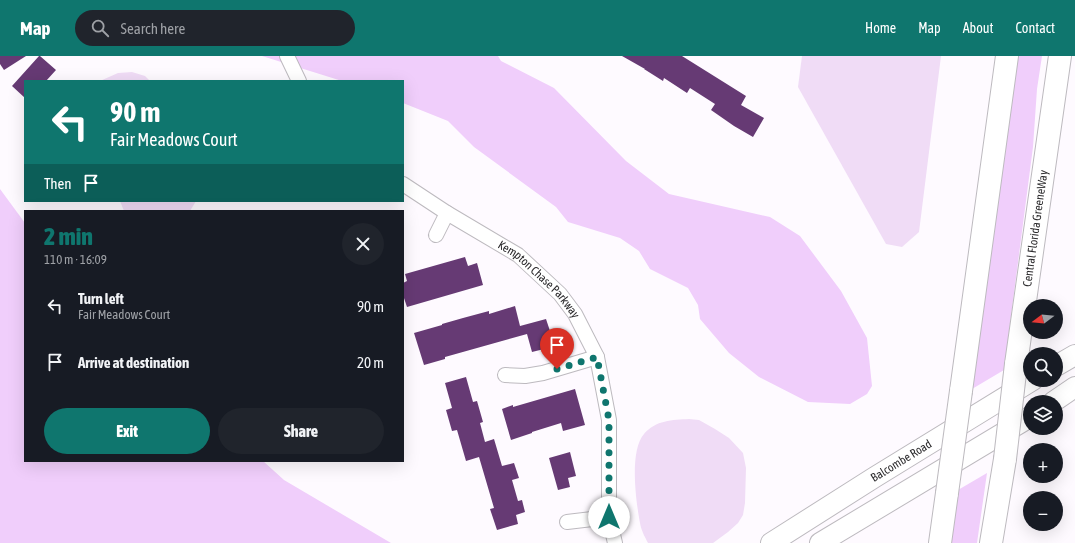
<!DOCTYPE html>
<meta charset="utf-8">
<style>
body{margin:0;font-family:"Asap Condensed",sans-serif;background:#20242c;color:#f1f3f6;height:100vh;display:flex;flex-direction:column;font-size:15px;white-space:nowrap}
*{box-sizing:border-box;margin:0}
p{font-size:13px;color:#9ea1a6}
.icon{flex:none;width:22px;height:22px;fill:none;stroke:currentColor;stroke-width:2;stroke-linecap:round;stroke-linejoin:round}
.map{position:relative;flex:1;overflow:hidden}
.drawer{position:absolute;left:24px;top:154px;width:380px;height:252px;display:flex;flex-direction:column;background:#171b24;border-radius:0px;box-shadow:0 4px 16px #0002}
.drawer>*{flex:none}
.banner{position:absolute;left:24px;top:24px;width:380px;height:122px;border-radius:0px;box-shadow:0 4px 16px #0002;background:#0f766e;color:#fff;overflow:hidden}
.needle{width:26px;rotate:254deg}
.buttons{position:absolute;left:1023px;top:243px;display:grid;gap:8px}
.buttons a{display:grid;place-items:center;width:40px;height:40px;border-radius:50%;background:#171b24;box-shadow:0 4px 16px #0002;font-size:20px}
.pin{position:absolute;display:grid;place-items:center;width:34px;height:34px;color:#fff;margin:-41px -17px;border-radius:50% 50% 50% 0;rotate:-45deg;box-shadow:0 0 4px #0007}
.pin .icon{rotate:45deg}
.me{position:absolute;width:44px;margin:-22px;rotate:0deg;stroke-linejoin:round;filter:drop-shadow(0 0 3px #0008)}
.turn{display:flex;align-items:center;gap:14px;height:84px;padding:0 20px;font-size:18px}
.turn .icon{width:52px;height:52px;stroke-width:2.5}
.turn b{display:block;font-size:28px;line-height:34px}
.then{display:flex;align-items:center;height:38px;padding:0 20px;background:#0003;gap:8px;font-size:15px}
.round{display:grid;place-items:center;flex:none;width:42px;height:42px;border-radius:21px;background:#20242c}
.summary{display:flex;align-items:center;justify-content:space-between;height:68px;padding:0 20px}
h1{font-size:24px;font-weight:800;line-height:30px;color:#0f766e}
.primary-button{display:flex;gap:8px;margin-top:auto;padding:8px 20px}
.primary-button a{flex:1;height:46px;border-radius:24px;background:#0f766e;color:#fff;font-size:16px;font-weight:800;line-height:46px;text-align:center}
.primary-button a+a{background:#20242c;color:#f1f3f6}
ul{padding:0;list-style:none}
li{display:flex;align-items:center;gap:12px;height:56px;padding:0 20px}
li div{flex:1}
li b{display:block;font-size:15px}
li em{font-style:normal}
header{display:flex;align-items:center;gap:24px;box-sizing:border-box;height:56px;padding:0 20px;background:#0f766e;color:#fff}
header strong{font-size:19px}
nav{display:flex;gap:22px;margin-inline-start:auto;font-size:14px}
.search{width:280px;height:36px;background:#20242c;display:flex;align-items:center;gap:10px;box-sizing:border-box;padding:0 14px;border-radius:22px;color:#9ea1a6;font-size:15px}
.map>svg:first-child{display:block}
.green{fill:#f0cefb}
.water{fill:#f0dcf6}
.building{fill:#663a74}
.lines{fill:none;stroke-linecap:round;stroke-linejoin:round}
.street-casing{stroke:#bdbabf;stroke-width:16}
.secondary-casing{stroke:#bdbabf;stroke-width:22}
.highway-casing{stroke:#bdbabf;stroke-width:24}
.street{stroke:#fff;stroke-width:14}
.secondary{stroke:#fff;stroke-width:20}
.highway{stroke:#fff;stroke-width:22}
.highway-bridge-casing{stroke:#bdbabf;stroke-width:24;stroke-linecap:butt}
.highway-bridge{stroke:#fff;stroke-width:22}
.route{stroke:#0f766e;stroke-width:7;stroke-dasharray:0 12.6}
.labels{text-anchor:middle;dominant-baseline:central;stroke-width:4;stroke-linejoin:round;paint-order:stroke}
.street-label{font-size:12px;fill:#2b2a2c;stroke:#fff}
</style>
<header>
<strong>Map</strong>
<div class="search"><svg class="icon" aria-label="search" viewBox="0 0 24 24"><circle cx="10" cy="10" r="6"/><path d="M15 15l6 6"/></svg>Search here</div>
<nav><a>Home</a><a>Map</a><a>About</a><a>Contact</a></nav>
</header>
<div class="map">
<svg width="1075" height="487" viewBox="0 0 1075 487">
<rect width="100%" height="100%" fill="#fefaff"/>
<g class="green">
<polygon points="262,0 498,0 501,5 554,32 626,105 669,138 770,161 800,180 841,235 867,282 872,330 867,338 850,348 808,346 759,321 729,297 700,263 698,249 688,232 650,213 639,195 620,182 568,166 556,151 474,91 448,65 403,47 403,25 342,25"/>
<polygon points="1016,0 1042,0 1037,33 1033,91 1004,314 972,333"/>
<polygon points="0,133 25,167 25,405 263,405 284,424 391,487 0,487"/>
<polygon points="987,417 977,487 951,487 958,434"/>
</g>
<g class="water">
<polygon points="802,0 941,0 919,176 902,191 886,188 798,31"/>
<polygon points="132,16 145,20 150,25 100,25 118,17"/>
<polygon points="120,145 196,145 190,155 124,155"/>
<path d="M689 363 699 364 715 373 729 382 743 397 746 412 745 447 743 459 738 467 728 476 713 487H648C645 481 641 474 640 467 636 446 629 395 644 378 656 364 672 364 689 363Z"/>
</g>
<g class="building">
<polygon points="0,0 26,0 4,14 0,8"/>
<polygon points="39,0 40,0 56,14 46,25 25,25 25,42 12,30"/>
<polygon points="622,0 682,0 746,40 741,49 764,62 753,81 734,70 711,54 715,48 690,32 687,37 664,22 663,25 644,13 645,13"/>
<polygon points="465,201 468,210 477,207 483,229 407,251 403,239 403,227 407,225 405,218"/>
<polygon points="515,250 520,270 546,263 552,281 545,283 548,292 532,296 527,278 445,301 445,303 424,309 414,277 442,269 442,268 463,262 489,255 489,258"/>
<polygon points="466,321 473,346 477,345 483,366 480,367 485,386 494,383 502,410 514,407 519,422 512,424 518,445 522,444 525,456 516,459 518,468 497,474 490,453 494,452 479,401 466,405 457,374 452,375 446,354 452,352 445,327"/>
<polygon points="575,333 585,369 563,375 561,367 532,376 532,377 511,384 502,353 513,349 513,351"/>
<polygon points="570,396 576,420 568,422 570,431 558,434 549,402"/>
</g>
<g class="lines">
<g class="street-casing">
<g id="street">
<polyline points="287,0 299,25"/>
<path id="s1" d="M403 128 447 157 518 199 560 238 575 258 597 301 609 364V461L615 487"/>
<polyline points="436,179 447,157"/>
<polyline points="505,319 525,320 543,317 597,301"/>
<polyline points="567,466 609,461"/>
</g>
</g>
<g class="secondary-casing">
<g id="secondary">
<polyline points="1056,310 1075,299"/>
<polyline points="1053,346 1075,331"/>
<path id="s2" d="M771 487 875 421 1033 324"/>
<polyline points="820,487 1030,361"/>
</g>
</g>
<g class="highway-casing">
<g id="highway">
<path id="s3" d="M1016 308 1060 0"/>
<polyline points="961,335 1007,0"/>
<polyline points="940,487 947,437"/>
<polyline points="991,487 1005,403"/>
</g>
</g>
<use href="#street" class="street"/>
<use href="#secondary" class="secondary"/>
<use href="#highway" class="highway"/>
<g class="highway-bridge-casing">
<g id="highway-bridge">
<polyline points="1005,403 1016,308"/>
<polyline points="947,437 961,335"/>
</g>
</g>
<use href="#highway-bridge" class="highway-bridge"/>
</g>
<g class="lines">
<polyline class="route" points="557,313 597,301 609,364 609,461"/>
</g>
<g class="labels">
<g class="street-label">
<text stroke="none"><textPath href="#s3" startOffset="137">Central Florida GreeneWay</textPath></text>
<text stroke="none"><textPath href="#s1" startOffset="167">Kempton Chase Parkway</textPath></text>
<text stroke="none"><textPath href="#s2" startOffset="154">Balcombe Road</textPath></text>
</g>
</g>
</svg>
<div class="buttons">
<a><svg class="needle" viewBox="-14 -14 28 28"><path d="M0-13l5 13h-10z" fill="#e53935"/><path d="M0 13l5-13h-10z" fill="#9ea1a6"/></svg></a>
<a><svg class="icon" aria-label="search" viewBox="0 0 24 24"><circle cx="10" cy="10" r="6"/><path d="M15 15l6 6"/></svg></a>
<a><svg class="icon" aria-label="layers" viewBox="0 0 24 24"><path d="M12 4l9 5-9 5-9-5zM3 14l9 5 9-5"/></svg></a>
<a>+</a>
<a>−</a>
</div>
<div class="pin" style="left:557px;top:313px;background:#d93025"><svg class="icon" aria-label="arrive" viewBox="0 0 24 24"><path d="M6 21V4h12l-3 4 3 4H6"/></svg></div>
<svg class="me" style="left:609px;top:461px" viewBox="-20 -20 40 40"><circle r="19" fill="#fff"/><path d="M0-13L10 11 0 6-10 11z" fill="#0f766e"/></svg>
<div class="banner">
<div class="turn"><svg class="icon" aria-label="left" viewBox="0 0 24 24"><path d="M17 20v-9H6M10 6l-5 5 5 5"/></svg><div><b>90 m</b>Fair Meadows Court</div></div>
<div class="then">Then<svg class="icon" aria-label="arrive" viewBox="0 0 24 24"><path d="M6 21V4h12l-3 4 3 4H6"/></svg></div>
</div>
<section class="drawer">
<div class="summary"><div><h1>2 min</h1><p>110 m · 16:09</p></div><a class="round"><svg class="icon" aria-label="close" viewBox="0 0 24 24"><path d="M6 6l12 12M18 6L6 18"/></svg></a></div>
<ul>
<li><svg class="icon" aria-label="left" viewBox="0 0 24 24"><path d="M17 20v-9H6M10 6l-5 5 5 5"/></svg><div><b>Turn left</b><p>Fair Meadows Court</p></div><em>90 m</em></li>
<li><svg class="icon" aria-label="arrive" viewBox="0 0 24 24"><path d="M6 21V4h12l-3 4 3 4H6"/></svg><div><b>Arrive at destination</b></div><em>20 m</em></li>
</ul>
<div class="primary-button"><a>Exit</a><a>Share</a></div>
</section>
</div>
